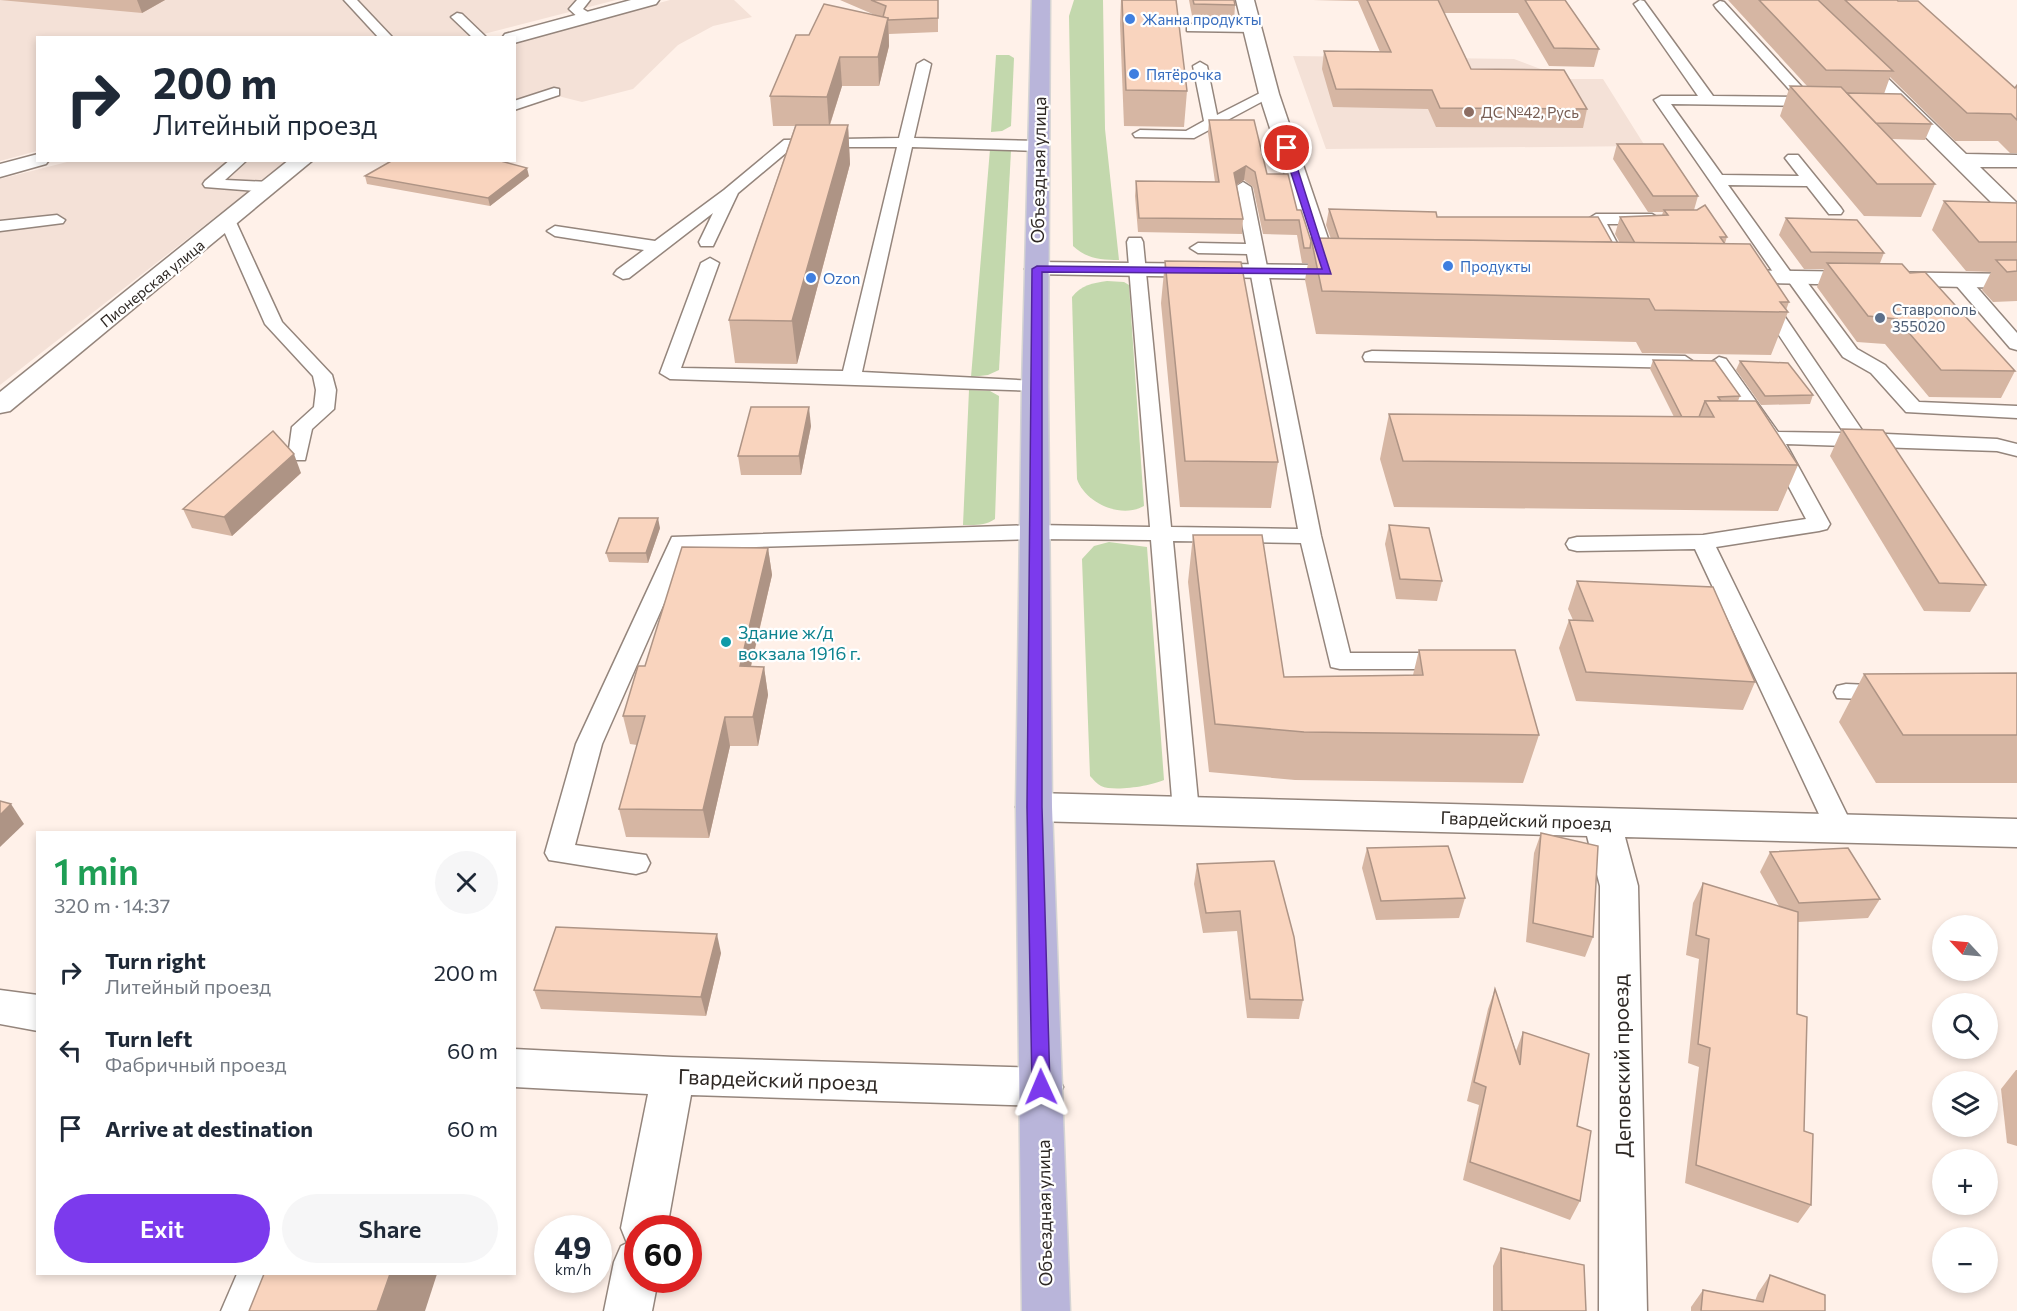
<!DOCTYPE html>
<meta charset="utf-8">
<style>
body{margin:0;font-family:Commissioner,sans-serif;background:#f6f6f7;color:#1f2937;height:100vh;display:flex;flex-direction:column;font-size:22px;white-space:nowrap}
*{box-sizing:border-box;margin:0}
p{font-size:20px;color:#747a83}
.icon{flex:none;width:33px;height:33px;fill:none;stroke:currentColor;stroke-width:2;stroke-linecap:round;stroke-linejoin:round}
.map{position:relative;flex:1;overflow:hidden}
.details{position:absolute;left:36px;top:831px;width:480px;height:444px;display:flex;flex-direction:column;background:#fff;border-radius:0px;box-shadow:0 3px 9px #0003}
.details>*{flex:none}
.guide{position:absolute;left:36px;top:36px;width:480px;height:126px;border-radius:0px;box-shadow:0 3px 9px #0003;background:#fff;color:#1f2937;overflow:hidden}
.needle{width:39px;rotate:296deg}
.controls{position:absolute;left:1932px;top:915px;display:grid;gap:12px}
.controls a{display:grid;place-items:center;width:66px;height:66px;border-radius:50%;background:#fff;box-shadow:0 3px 9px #0003;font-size:30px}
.speed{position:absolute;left:534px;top:1215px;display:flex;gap:12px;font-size:30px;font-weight:700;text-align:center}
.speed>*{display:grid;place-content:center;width:78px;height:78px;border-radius:50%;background:#fff;box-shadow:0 3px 9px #0003;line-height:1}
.speed small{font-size:15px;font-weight:400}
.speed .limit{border:9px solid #d22;background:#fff;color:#111}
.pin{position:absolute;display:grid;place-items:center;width:51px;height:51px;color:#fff;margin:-26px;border:3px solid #fff;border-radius:50%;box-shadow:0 2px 6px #0007}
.me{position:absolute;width:66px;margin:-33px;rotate:359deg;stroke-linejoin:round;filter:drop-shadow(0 0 4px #0008)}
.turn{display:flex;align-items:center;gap:21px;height:126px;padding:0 18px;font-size:27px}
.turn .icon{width:78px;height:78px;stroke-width:2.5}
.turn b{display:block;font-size:42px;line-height:51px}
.round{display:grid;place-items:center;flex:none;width:63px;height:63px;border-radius:32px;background:#f6f6f7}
.head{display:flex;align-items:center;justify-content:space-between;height:102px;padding:0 18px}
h1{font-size:36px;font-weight:600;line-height:45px;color:#1e9e55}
.cta{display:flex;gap:12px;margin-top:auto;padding:12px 18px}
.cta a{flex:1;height:69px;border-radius:36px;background:#7c3aed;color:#fff;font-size:24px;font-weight:600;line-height:69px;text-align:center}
.cta a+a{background:#f6f6f7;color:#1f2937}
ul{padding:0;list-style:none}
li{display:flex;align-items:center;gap:18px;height:78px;padding:0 18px}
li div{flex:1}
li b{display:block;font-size:22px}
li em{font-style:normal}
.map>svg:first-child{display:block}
.built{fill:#f4e1d7}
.green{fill:#c3d8ad}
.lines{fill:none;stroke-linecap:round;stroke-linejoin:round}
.service-casing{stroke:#94857c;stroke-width:3}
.minor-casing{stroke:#94857c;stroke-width:3}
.secondary-casing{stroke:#94857c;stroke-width:3}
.primary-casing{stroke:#d5d4d3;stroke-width:3}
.service{fill:#fff;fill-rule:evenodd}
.minor{fill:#fff;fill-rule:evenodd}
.secondary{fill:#fff;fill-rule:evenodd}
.primary{fill:#b9b5da;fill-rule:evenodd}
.wall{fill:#d6b6a3}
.shaded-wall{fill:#ae9485}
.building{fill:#f9d4be;stroke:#ae9485;stroke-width:1.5}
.route{fill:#7c3aed;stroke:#51269a;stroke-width:1.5}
.shop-dot{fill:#3f7fe0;stroke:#fff;stroke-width:2}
.education-dot{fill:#8d6e63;stroke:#fff;stroke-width:2}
.service-dot{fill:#5c6f8a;stroke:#fff;stroke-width:2}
.culture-dot{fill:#0f9aa8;stroke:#fff;stroke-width:2}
.labels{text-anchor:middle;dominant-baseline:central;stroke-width:4.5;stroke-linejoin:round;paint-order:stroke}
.far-shop-label{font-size:15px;fill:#366cbe;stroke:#fff;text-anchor:start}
.far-education-label{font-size:15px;fill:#785e54;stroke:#fff;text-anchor:start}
.far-street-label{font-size:15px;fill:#2e2824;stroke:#fff}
.far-service-label{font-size:15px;fill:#4e5e75;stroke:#fff;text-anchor:start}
.street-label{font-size:18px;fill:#2e2824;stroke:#fff}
.culture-label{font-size:18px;fill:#0d838f;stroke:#fff;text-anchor:start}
.near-street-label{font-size:21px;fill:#2e2824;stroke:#fff}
</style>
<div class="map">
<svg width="2017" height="1311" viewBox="0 0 2017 1311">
<rect width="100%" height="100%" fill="#fff1e9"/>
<g class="built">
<polygon points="0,0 616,0 472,37 38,38 37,151 0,161"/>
<polygon points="670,0 734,0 752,17 713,26 678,45 633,89 582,102 558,96 515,111 514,42"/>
<polygon points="1293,56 1514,59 1567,79 1603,79 1645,146 1326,149"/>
<polygon points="71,161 287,161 0,385 0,179"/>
</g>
<g class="green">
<path d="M1074 0H1103L1105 129 1119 260C1101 260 1087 259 1073 246L1069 16Z"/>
<polygon points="996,55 1009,55 1014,58 1011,126 1002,131 991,132"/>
<polygon points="990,149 1011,151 999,370 988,375 971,377"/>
<path d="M1107 281 1124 282 1129 285 1144 506C1121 519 1085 503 1077 479L1072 297C1081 285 1093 283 1107 281Z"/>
<path d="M969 390 990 391 999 396 995 519C985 526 975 525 963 525Z"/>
<path d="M1109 542 1147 547 1164 780C1151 786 1114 792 1101 786 1097 784 1093 779 1090 776L1082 559 1094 546Z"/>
</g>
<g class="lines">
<g class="service-casing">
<g id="service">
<polygon points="344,0 357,0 393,38 379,38"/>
<polygon points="577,0 590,0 583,9 591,14 591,20 581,20 569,9"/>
<polygon points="1640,0 1644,1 1713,96 1796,97 1716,8 1714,5 1720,1 1724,2 1812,98 1822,99 1824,102 1817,106 1671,104 1722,175 1799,176 1785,158 1788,155 1798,155 1841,208 1843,211 1841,214 1829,214 1807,186 1728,185 1792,274 1801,274 1857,349 1885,365 1919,402 2017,406 2017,418 1906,412 1871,373 1843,357 1789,282 1780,282 1654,100 1661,96 1698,96 1634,4"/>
<polygon points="457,13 462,14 487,38 473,38 451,17"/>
<polygon points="1192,24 1252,24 1258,28 1252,32 1187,31 1187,25"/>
<polygon points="924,60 931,64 914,138 1039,141 1047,146 1039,151 912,147 862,372 1035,381 1042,383 1045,387 1042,391 670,379 660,373 701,263 710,258 719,263 681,368 843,371 897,147 793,147 738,193 713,246 701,246 699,242 713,213 629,278 623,279 614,274 617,270 644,250 555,236 547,231 555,226 655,241 724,190 784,140 899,138 917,64"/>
<polygon points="1200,62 1207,66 1217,115 1264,91 1274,91 1276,94 1194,138 1135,137 1133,134 1140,130 1186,131 1204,121 1193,66"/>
<polygon points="554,88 559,89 559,95 514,110 514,101"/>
<polygon points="230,160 247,160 225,180 270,182 278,187 270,192 205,187 203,184 205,181"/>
<polygon points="1243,182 1251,187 1321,536 1350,653 1444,653 1453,655 1456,661 1453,667 1444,669 1340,669 1331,667 1301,543 1173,541 1199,811 1195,818 1186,821 1177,818 1173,811 1151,540 1035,539 688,549 602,744 575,845 646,855 650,863 646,871 636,874 549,860 545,853 576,744 672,537 1035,525 1150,527 1127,242 1129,238 1141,238 1143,242 1171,527 1298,529 1247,254 1198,253 1190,248 1198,243 1246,244 1235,187"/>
<polygon points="1596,214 1652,214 1660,219 1652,224 1607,224 1618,245 1610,250 1604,249 1588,219"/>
<polygon points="57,215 65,220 63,223 0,231 0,221"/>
<polygon points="228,217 236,222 282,322 332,375 336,390 334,409 312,429 305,460 291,460 288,456 292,427 314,407 316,390 313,376 265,324 220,222"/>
<polygon points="1961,275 1967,276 2017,333 2017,350 2010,348 1955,284 1952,280"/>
<polygon points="1764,294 1770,295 1864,433 1997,439 2017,444 2017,456 1997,451 1786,444 1830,524 1827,529 1819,531 1716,547 1853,827 1849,834 1839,837 1829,834 1825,827 1695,549 1577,551 1569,549 1566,544 1569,539 1577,537 1703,535 1806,519 1766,444 1742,442 1739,438 1742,434 1758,432 1710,363 1719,357 1726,359 1778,432 1844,433 1755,299"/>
<polygon points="1372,351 1685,356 1694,362 1685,368 1365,361 1363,357 1365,353"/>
<polygon points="1846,684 1895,686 1898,692 1895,698 1886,700 1837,698 1834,692 1837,686"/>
</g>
</g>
<g class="minor-casing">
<g id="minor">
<polygon points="1236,0 1254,0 1279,94 1337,265 1358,267 1362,272 1358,277 1328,279 1029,274 1025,269 1029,264 1037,262 1314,265 1259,94"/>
<polygon points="1788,0 1807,0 1966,154 2017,155 2017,167 1980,167 2017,203 2017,222 2009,220"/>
<polygon points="289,160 313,160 10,411 0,413 0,392"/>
<polygon points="1729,270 2017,274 2017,288 1721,282 1717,277 1721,272"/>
<polygon points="1034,793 2017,819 2017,847 1625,837 1638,886 1647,1311 1599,1311 1600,886 1587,836 1034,821 1021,817 1016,807 1021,797"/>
<polygon points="0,990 38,995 38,1031 0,1024"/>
<polygon points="514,1049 673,1057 1041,1068 1056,1073 1063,1087 1056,1101 1041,1106 691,1095 667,1228 638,1228 638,1280 658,1280 652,1311 604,1311 614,1262 621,1246 627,1243 621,1228 648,1094 514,1087"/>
<polygon points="237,1274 285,1274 269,1311 221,1311"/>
</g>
</g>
<g class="secondary-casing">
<g id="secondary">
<polygon points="631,0 659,0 656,4 514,43 514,38 502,38 505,34"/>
<polygon points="38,154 38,160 49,160 46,164 0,177 0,164"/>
</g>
</g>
<g class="primary-casing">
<polygon id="primary" points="1032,0 1050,0 1048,387 1052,807 1070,1311 1022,1311 1016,807 1022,387"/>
</g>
<use href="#service" class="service"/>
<use href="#minor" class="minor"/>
<use href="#secondary" class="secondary"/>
<use href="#primary" class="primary"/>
</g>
<g class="wall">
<polygon points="0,0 165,0 142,13"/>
<polygon points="840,0 938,0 938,32 889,34 889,46 879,86 842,86 830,125 848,125 850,164 797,364 735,363 729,320 795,126 773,126 770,96 809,35 875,15"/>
<polygon points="1121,0 1176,0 1187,91 1184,127 1124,126 1120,24"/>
<polygon points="1189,0 1234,0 1235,5 1234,22 1193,21"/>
<polygon points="1313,0 1565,0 1599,49 1594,67 1549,66 1518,13 1444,13 1471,69 1587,109 1583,128 1436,127 1428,109 1333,107 1322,69 1324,51 1380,52 1358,1"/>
<polygon points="1728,0 1897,0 2015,88 2017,85 2017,153 2010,153 1998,141 1955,141 1890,77 1884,94 1932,124 1925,140 1891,139 1935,184 1921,217 1864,216 1780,116 1790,86 1807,86"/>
<polygon points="1209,120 1267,174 1297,210 1311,241 1311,238 1331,239 1326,225 1329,209 1437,217 1612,242 1620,243 1615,234 1620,217 1662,215 1663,212 1648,212 1613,159 1617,144 1698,196 1694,210 1727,237 1725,243 1789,302 1786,310 1788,312 1771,355 1642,353 1636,342 1316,334 1305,280 1308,263 1302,263 1297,235 1263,234 1253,187 1244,180 1237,185 1243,219 1242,234 1138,232 1135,196 1136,181 1215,182 1208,133"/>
<polygon points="365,176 529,176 490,206 367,184"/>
<polygon points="1944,201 2017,203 2017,301 1993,302 1982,290 1991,272 1966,271 1932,230"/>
<polygon points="1786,218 1884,253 1880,263 1910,273 2015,371 2001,398 1929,397 1885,344 1857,342 1817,287 1824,269 1804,269 1779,235"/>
<polygon points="1165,261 1278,462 1271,508 1180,507 1161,303"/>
<polygon points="1653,360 1740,396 1738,401 1798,465 1778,511 1394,507 1380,459 1389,414 1674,417 1650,369"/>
<polygon points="1740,361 1813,395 1810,404 1761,405 1736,370"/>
<polygon points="811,426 801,475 741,475 738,456"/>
<polygon points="1842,429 1986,585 1970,612 1924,611 1830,456"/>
<polygon points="301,473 232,536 192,528 183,509"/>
<polygon points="1389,525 1442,581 1437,601 1396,599 1385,544"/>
<polygon points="660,528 648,563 609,562 606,553"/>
<polygon points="1193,535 1284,677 1413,675 1419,650 1539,735 1523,783 1295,780 1209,772 1188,582"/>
<polygon points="768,548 772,575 751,667 764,667 768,695 758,746 730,746 709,838 626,837 619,809 637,745 630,744 623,716"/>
<polygon points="1577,581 1755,682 1743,710 1576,701 1559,648 1569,620 1573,620 1568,609"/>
<polygon points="2017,673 2017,783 1876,783 1839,722 1864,674"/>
<polygon points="1541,833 1593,937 1585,957 1526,942 1534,853"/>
<polygon points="1367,848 1465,898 1459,918 1376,920 1362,868"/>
<polygon points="1770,852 1880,899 1868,918 1798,922 1797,1014 1804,1131 1811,1205 1798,1223 1685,1183 1699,1067 1688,1063 1699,959 1686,955 1693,903 1703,883 1779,906 1760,872"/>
<polygon points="1274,861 1303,1000 1299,1019 1247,1018 1237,931 1203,933 1194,884 1197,864"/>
<polygon points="721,953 706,1016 541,1009 534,990"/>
<polygon points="1495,989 1516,1051 1523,1032 1577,1126 1580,1201 1570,1220 1463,1180 1479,1105 1467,1101 1488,1009"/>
<polygon points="2016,1070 2017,1070 2017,1146 2007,1143 2001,1089"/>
<polygon points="1501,1248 1586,1311 1493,1311 1493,1266"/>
<polygon points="1770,1275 1825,1311 1691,1311 1691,1307 1703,1290 1755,1301 1758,1293"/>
</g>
<g class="shaded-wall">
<polygon points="137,0 165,0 142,13"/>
<polygon points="888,18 889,46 879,86 878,57"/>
<polygon points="840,57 842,86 829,127 827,97"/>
<polygon points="848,125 850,164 797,364 792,321"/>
<polygon points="1246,166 1244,180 1233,187 1234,173"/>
<polygon points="527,168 529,176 490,206 488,198"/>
<polygon points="809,407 811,426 801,475 799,456"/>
<polygon points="294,454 301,473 232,536 224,517"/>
<polygon points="658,518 660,528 648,563 646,553"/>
<polygon points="768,548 772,575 744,695 740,666"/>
<polygon points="764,667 768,695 758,746 753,717"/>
<polygon points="725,717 730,746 709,838 703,810"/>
<polygon points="11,804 24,824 0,847 0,815"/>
<polygon points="717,934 721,953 706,1016 701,997"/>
<polygon points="390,1274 437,1274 425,1311 377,1311"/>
</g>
<g class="building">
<polygon points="871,0 938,0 938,18 888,20 888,18 883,17 886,6"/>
<polygon points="1122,0 1176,0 1187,91 1126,90"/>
<polygon points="1193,0 1234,0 1235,5 1194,4"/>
<polygon points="1367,0 1438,0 1471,69 1564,70 1587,109 1440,108 1432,90 1336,89 1324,51 1391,52"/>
<polygon points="1525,0 1565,0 1599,49 1554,48"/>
<polygon points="1759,0 1818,0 1893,71 1826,70"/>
<polygon points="1845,0 1897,0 1898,1 1918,1 2015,88 2017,85 2017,120 2011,114 1967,113"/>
<polygon points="824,4 888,18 878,57 840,57 827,97 770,96 796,35 809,35"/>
<polygon points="1790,86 1841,87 1935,184 1877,184"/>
<polygon points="1847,93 1901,94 1932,124 1876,123"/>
<polygon points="1209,120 1254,120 1267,174 1288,174 1297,210 1301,210 1311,241 1310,248 1304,248 1299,220 1265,220 1255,172 1246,166 1234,173 1243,219 1139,218 1136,181 1219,182"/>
<polygon points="796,125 848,125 792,321 729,320"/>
<polygon points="1617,144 1663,144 1698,196 1653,196"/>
<polygon points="393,160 497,160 527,168 488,198 365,176"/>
<polygon points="1944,201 2017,203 2017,242 1979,242"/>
<polygon points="1705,205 1727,237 1720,237 1725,244 1635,243 1620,217 1668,215 1664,210 1697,210"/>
<polygon points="1329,209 1436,212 1437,217 1598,217 1612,242 1339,239"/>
<polygon points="1786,218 1857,220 1884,253 1811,252"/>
<polygon points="1311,238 1750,244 1789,302 1780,302 1788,312 1655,310 1649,299 1322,291"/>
<polygon points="1996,260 2017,260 2017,271 2007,272"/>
<polygon points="1165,261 1241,262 1278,462 1185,461"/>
<polygon points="1827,263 1902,264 1910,273 1925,272 2015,371 1941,370 1897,319 1868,316"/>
<polygon points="1653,360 1715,361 1740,396 1718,397 1721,401 1705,401 1699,417 1682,417"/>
<polygon points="1740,361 1788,363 1813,395 1765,396"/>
<polygon points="1705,401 1756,401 1798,465 1403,461 1389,414 1714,417"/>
<polygon points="751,407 809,407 799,456 738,456"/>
<polygon points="1842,429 1883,430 1986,585 1939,583"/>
<polygon points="273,431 294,454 224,517 183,509"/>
<polygon points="619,518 658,518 646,553 606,553"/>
<polygon points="1389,525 1429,528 1442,581 1400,579"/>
<polygon points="1193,535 1262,535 1284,677 1423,675 1419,650 1515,650 1539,735 1304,732 1215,724"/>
<polygon points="682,547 768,548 740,666 764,667 753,717 725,717 703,810 619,809 645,716 623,716 638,666 645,666"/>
<polygon points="1577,581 1713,587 1755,682 1586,672 1569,620 1593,621"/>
<polygon points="2017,673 2017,735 1903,735 1864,674"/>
<polygon points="0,801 11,804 0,815"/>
<polygon points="1541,833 1598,846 1593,937 1533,923"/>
<polygon points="1448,846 1465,898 1381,901 1367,848"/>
<polygon points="1848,848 1880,899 1799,903 1770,852"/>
<polygon points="1274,861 1294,937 1303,1000 1250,999 1240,911 1206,913 1197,864"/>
<polygon points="1703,883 1798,912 1797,1014 1807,1017 1804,1131 1813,1134 1811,1205 1696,1165 1710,1048 1698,1044 1709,939 1696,935"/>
<polygon points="556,927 717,934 701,997 534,990"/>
<polygon points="1495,989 1520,1065 1523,1032 1589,1054 1577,1126 1591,1131 1580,1201 1470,1162 1486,1087 1474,1082"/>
<polygon points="1501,1248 1584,1265 1586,1311 1502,1311"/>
<polygon points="264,1274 390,1274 377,1311 249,1311"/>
<polygon points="1770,1275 1825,1295 1825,1311 1701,1311 1703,1290 1763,1302"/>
</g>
<polygon class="route" points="1287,145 1291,148 1331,274 1042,272 1042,807 1050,1087 1048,1092 1041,1095 1035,1092 1032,1087 1027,807 1032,269 1037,266 1322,269 1283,148"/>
<g class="shop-dot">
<circle cx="1130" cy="19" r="6"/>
<circle cx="1134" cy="74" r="6"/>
<circle cx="1448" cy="266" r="6"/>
<circle cx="811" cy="278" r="6"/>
</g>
<circle class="education-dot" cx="1469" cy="112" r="6"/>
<circle class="service-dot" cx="1880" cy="318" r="6"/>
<circle class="culture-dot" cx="726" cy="642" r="6"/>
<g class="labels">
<g class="far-shop-label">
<text x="1142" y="19">Жанна продукты</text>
<text x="1146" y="74">Пятёрочка</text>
<text x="1460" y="266">Продукты</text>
<text x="823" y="278">Ozon</text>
</g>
<g class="far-education-label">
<text x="1481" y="112">ДС №42, Русь</text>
</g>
<g class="far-street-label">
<text transform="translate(152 283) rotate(-39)">Пионерская улица</text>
</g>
<g class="far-service-label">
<text x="1892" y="309">Ставрополь<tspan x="1892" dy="17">355020</tspan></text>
</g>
<g class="street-label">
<text transform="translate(1038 170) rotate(-89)">Объездная улица</text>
<text transform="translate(1526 820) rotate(2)">Гвардейский проезд</text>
<text transform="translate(1044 1213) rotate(-91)">Объездная улица</text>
</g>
<g class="culture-label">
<text x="738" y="632">Здание ж/д<tspan x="738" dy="21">вокзала 1916 г.</tspan></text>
</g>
<g class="near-street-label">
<text transform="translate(1621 1066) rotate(-91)">Деповский проезд</text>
<text transform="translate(778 1079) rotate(2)">Гвардейский проезд</text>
</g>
</g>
</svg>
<div class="controls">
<a><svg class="needle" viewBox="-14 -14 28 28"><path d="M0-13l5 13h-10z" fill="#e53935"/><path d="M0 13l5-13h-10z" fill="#747a83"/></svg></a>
<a><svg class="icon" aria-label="search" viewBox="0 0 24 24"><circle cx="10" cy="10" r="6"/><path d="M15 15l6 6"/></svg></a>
<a><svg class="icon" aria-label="layers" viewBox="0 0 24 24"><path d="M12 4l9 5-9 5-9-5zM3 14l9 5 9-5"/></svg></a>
<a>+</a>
<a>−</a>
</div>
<div class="speed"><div>49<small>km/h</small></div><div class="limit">60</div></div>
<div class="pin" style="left:1287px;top:148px;background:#d93025"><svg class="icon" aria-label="arrive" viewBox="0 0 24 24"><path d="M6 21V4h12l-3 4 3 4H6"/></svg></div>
<svg class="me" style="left:1041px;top:1087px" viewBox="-20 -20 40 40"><path d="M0-17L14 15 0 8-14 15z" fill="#7c3aed" stroke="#fff" stroke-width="4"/></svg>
<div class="guide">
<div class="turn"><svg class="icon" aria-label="right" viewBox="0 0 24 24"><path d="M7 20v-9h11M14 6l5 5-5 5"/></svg><div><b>200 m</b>Литейный проезд</div></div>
</div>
<section class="details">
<div class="head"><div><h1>1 min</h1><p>320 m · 14:37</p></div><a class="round"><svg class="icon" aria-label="close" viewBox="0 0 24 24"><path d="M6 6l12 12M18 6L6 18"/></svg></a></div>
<ul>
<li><svg class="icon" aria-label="right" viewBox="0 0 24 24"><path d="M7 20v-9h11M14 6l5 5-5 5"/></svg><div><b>Turn right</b><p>Литейный проезд</p></div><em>200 m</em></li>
<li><svg class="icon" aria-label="left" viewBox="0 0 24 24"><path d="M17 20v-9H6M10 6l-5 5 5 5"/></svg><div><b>Turn left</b><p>Фабричный проезд</p></div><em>60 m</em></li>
<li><svg class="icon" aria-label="arrive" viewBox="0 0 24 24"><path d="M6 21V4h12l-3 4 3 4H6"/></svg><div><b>Arrive at destination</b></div><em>60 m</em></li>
</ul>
<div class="cta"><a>Exit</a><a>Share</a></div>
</section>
</div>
